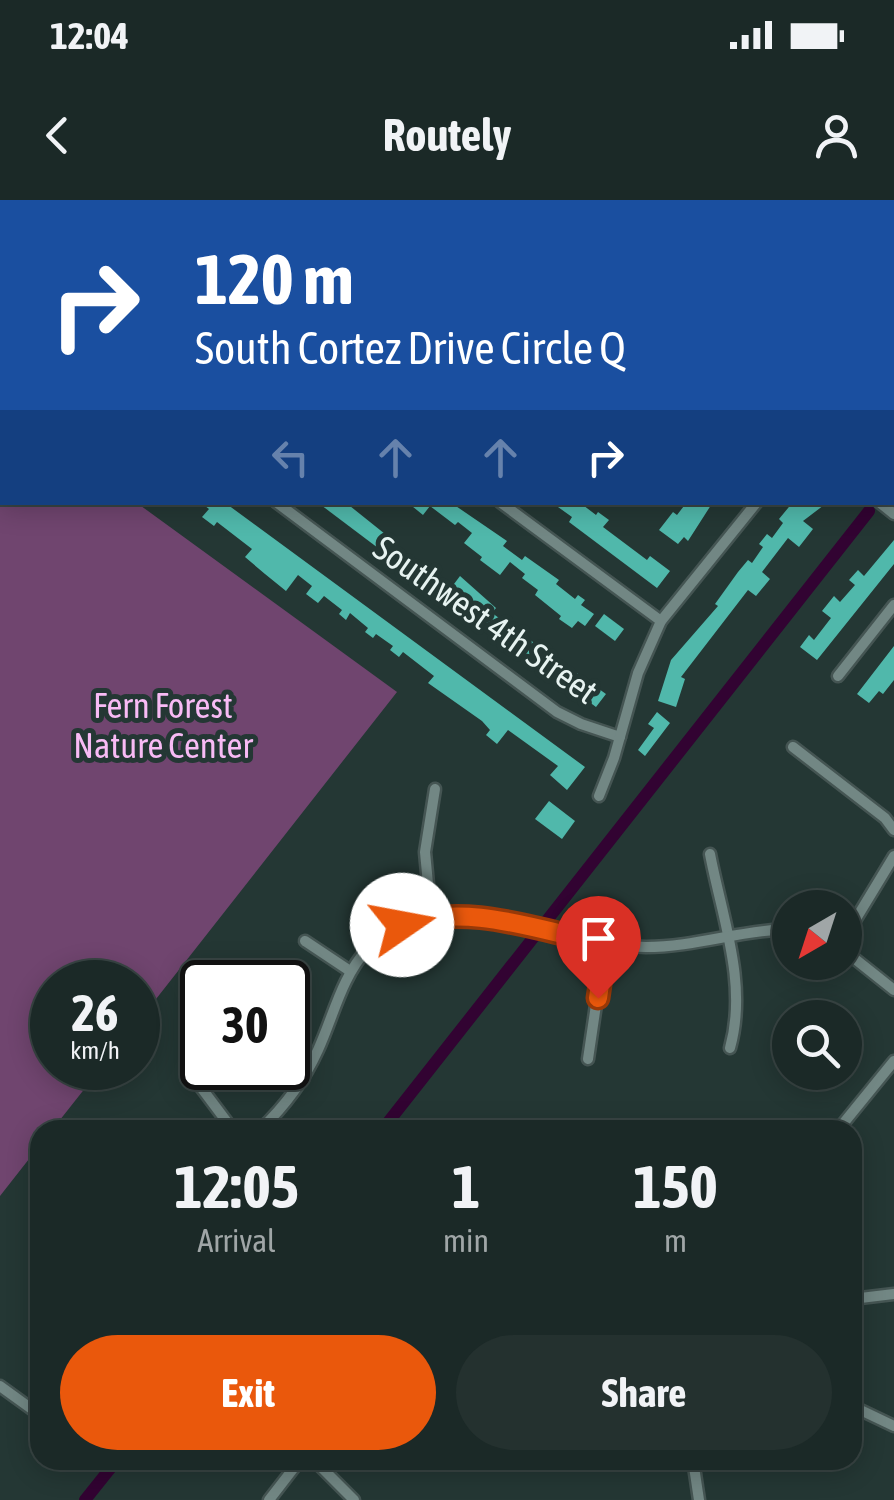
<!DOCTYPE html>
<style>
body{margin:0;font-family:"Asap Condensed",sans-serif;background:#24312f;color:#f1f3f6;height:100vh;display:flex;flex-direction:column;font-size:38px;white-space:nowrap}
*{box-sizing:border-box;margin:0}
p{font-size:32px;color:#a0a6a7}
.icon{flex:none;width:55px;height:55px;fill:none;stroke:currentColor;stroke-width:2;stroke-linecap:round;stroke-linejoin:round}
.map{position:relative;flex:1;overflow:hidden}
.panel{position:absolute;left:30px;top:920px;width:832px;height:350px;display:flex;flex-direction:column;background:#1b2927;border-radius:30px;box-shadow:0 5px 25px #0003,0 0 0 2px #394544}
.panel>*{flex:none}
.top-card{position:absolute;left:0px;top:0px;width:895px;height:305px;box-shadow:0 5px 25px #0003,0 0 0 2px #394544;background:#1a4fa0;color:#fff;overflow:hidden}
.needle{width:65px;rotate:219deg}
.tools{position:absolute;left:772px;top:690px;display:grid;gap:20px}
.tools a{display:grid;place-items:center;width:90px;height:90px;border-radius:50%;background:#1b2927;box-shadow:0 5px 25px #0003,0 0 0 2px #394544;font-size:50px}
.speed{position:absolute;left:30px;top:760px;display:flex;gap:20px;font-size:50px;font-weight:700;text-align:center}
.speed>*{display:grid;place-content:center;width:130px;height:130px;border-radius:50%;background:#1b2927;box-shadow:0 5px 25px #0003,0 0 0 2px #394544;line-height:1}
.speed small{font-size:25px;font-weight:400}
.speed .limit{border:5px solid #111;border-radius:15px;background:#fff;color:#111}
.pin{position:absolute;display:grid;place-items:center;width:85px;height:85px;color:#fff;margin:-102px -42px;border-radius:50% 50% 50% 0;rotate:-45deg;box-shadow:0 0 10px #0007}
.pin .icon{rotate:45deg}
.me{position:absolute;width:110px;margin:-55px;rotate:78deg;stroke-linejoin:round;filter:drop-shadow(0 0 8px #0008)}
.turn{display:flex;align-items:center;gap:35px;height:210px;padding:0 30px;font-size:45px}
.turn .icon{width:130px;height:130px;stroke-width:2.5}
.turn b{display:block;font-size:70px;line-height:85px}
.lanes{display:flex;align-items:center;height:95px;padding:0 30px;background:#0003;justify-content:center;gap:50px;direction:ltr}
.lanes .off{opacity:.35}
.eta{display:flex;justify-content:space-evenly;align-items:center;height:170px;text-align:center}
.eta b{font-size:60px;font-weight:700;line-height:70px}
.button{display:flex;gap:20px;margin-top:auto;padding:20px 30px}
.button a{flex:1;height:115px;border-radius:60px;background:#ea580c;color:#fff;font-size:40px;font-weight:700;line-height:115px;text-align:center}
.button a+a{background:#24312f;color:#f1f3f6}
.status{display:flex;justify-content:space-between;align-items:center;height:70px;padding:0 50px;background:#1b2927;direction:ltr}
.status svg{height:28px;fill:currentColor}
header{display:flex;justify-content:space-between;align-items:center;height:130px;padding:0 30px;background:#1b2927;font-size:45px;font-weight:700}
.map>svg:first-child{display:block}
.green{fill:#70456f}
.lines{fill:none;stroke-linecap:round;stroke-linejoin:round}
.canal{stroke:#320332;stroke-width:12}
.building{fill:#50b8ab}
.street-casing{stroke:#455553;stroke-width:15}
.street{stroke:#728784;stroke-width:10}
.route-casing{stroke:#983908;stroke-width:25}
.route{stroke:#ea580c;stroke-width:18}
.labels{text-anchor:middle;dominant-baseline:central;stroke-width:10;stroke-linejoin:round;paint-order:stroke}
.street-label{font-size:35px;fill:#e7f3f1;stroke:#243734}
.park-label{font-size:35px;fill:#f8bbf5;stroke:#243734}
</style>
<div class="status"><b>12:04</b><svg viewBox="0 0 49 12"><path d="M0 12V9h3v3zM5 12V6h3v6zM10 12V3h3v9zM15 12V0h3v12zM26 1h20v11H26zM47 4h2v5h-2z"/></svg></div>
<header><svg class="icon" aria-label="back" viewBox="0 0 24 24"><path d="M15 5l-7 7 7 7"/></svg>Routely<svg class="icon" aria-label="person" viewBox="0 0 24 24"><circle cx="12" cy="8" r="4"/><path d="M4 21q1-7 8-7t8 7"/></svg></header>
<div class="map">
<svg width="894" height="1300" viewBox="0 0 894 1300">
<rect width="100%" height="100%" fill="#243734"/>
<g class="green">
<polygon points="0,0 316,0 2,2 2,302 137,303 397,492 138,822 138,782 52,782 52,868 101,868 52,930 40,930 40,945 0,996"/>
<polygon points="668,0 894,0 894,125 892,2"/>
</g>
<g class="lines">
<g class="canal">
<polyline points="892,280 894,278"/>
<polyline points="382,930 869,311"/>
<polyline points="85,1300 117,1260"/>
</g>
</g>
<g class="building">
<polygon points="200,302 224,302 585,567 567,590 550,575 558,566 508,530 497,544 486,535 490,530 482,521 428,483 434,476 403,452 399,457 390,450 393,446 376,434 373,438 365,432 368,428 350,413 346,420 339,414 342,410 324,396 318,403 306,394 312,386 298,375 286,391 265,374 245,357 252,349 217,322 214,326 202,317 209,309"/>
<polygon points="317,302 345,302 395,342 386,354"/>
<polygon points="407,302 450,302 507,341 503,346 522,360 525,356 559,380 556,384 575,399 578,395 585,400 581,405 594,414 585,426 578,421 572,428 559,419 561,416 535,395 538,390 522,378 525,374 510,362 500,375 480,360 482,357 464,343 472,333 458,322 455,325 430,306 423,315"/>
<polygon points="551,302 579,302 596,315 598,312 609,320 603,327 647,360 650,356 670,371 657,388 569,322 572,317"/>
<polygon points="687,302 713,302 688,341 684,337 678,344 659,330 673,312 677,315"/>
<polygon points="793,302 828,302 803,321 813,329 799,347 788,338 762,372 770,379 756,396 748,390 681,477 685,479 676,507 658,501 671,460 718,406 715,404 738,372 748,360 752,363 763,347 759,344 767,334 772,338 783,323 779,319"/>
<polygon points="894,340 894,364 817,460 800,447 809,435 814,440 831,418 822,411 834,396 840,402 855,385 849,380 858,370 864,376"/>
<polygon points="460,376 496,408 492,413 606,494 596,507 445,396"/>
<polygon points="604,414 624,429 615,441 595,426"/>
<polygon points="894,446 894,480 883,494 879,491 869,503 857,494"/>
<polygon points="657,512 670,523 645,556 638,550 654,528 648,524"/>
<polygon points="549,601 575,621 562,639 535,619"/>
</g>
<g class="lines">
<g class="street-casing">
<g id="street">
<polyline points="546,0 549,2"/>
<polyline points="435,2 437,0"/>
<polyline points="892,132 894,130"/>
<polyline points="276,302 557,512 581,524 620,537"/>
<polyline points="500,302 661,421"/>
<polyline points="879,302 894,314"/>
<polyline points="838,476 894,405"/>
<polyline points="793,547 885,618 894,630"/>
<polyline points="599,596 614,558 638,473 661,421 757,302"/>
<path d="M710 654C722 717 748 784 730 848"/>
<polyline points="431,716 425,652 435,589"/>
<polyline points="845,737 894,656"/>
<polyline points="305,741 350,771"/>
<polyline points="845,751 894,790"/>
<polyline points="588,859 605,744"/>
<polyline points="200,886 233,930"/>
<path d="M260 930C284 907 304 881 318 850 334 815 341 778 368 748 435 676 563 746 646 747 695 747 741 730 790 729"/>
<polyline points="838,930 894,861"/>
<polyline points="852,1099 894,1094"/>
<polyline points="0,1186 40,1215"/>
<polyline points="852,1206 894,1226"/>
<polyline points="314,1260 354,1300"/>
<polyline points="693,1260 699,1300"/>
<polyline points="269,1300 300,1260"/>
</g>
</g>
<use href="#street" class="street"/>
</g>
<g class="lines">
<g class="route-casing">
<path id="route" d="M402 725C469 702 539 731 606 744L598 798"/>
</g>
<use href="#route" class="route"/>
</g>
<g class="labels">
<g class="street-label">
<text transform="translate(486 419) rotate(35)">Southwest 4th Street</text>
</g>
<g class="park-label">
<text x="163" y="505">Fern Forest<tspan x="163" dy="40">Nature Center</tspan></text>
</g>
</g>
</svg>
<div class="tools">
<a><svg class="needle" viewBox="-14 -14 28 28"><path d="M0-13l5 13h-10z" fill="#e53935"/><path d="M0 13l5-13h-10z" fill="#a0a6a7"/></svg></a>
<a><svg class="icon" aria-label="search" viewBox="0 0 24 24"><circle cx="10" cy="10" r="6"/><path d="M15 15l6 6"/></svg></a>
</div>
<div class="speed"><div>26<small>km/h</small></div><div class="limit">30</div></div>
<div class="pin" style="left:598px;top:798px;background:#d93025"><svg class="icon" aria-label="arrive" viewBox="0 0 24 24"><path d="M6 21V4h12l-3 4 3 4H6"/></svg></div>
<svg class="me" style="left:402px;top:725px" viewBox="-20 -20 40 40"><circle r="19" fill="#fff"/><path d="M0-13L10 11 0 6-10 11z" fill="#ea580c"/></svg>
<div class="top-card">
<div class="turn"><svg class="icon" aria-label="right" viewBox="0 0 24 24"><path d="M7 20v-9h11M14 6l5 5-5 5"/></svg><div><b>120 m</b>South Cortez Drive Circle Q</div></div>
<div class="lanes"><svg class="icon off" aria-label="left" viewBox="0 0 24 24"><path d="M17 20v-9H6M10 6l-5 5 5 5"/></svg><svg class="icon off" aria-label="ahead" viewBox="0 0 24 24"><path d="M12 20V5M6 11l6-6 6 6"/></svg><svg class="icon off" aria-label="ahead" viewBox="0 0 24 24"><path d="M12 20V5M6 11l6-6 6 6"/></svg><svg class="icon" aria-label="right" viewBox="0 0 24 24"><path d="M7 20v-9h11M14 6l5 5-5 5"/></svg></div>
</div>
<section class="panel">
<div class="eta">
<div><b>12:05</b><p>Arrival</p></div>
<div><b>1</b><p>min</p></div>
<div><b>150</b><p>m</p></div>
</div>
<div class="button"><a>Exit</a><a>Share</a></div>
</section>
</div>
